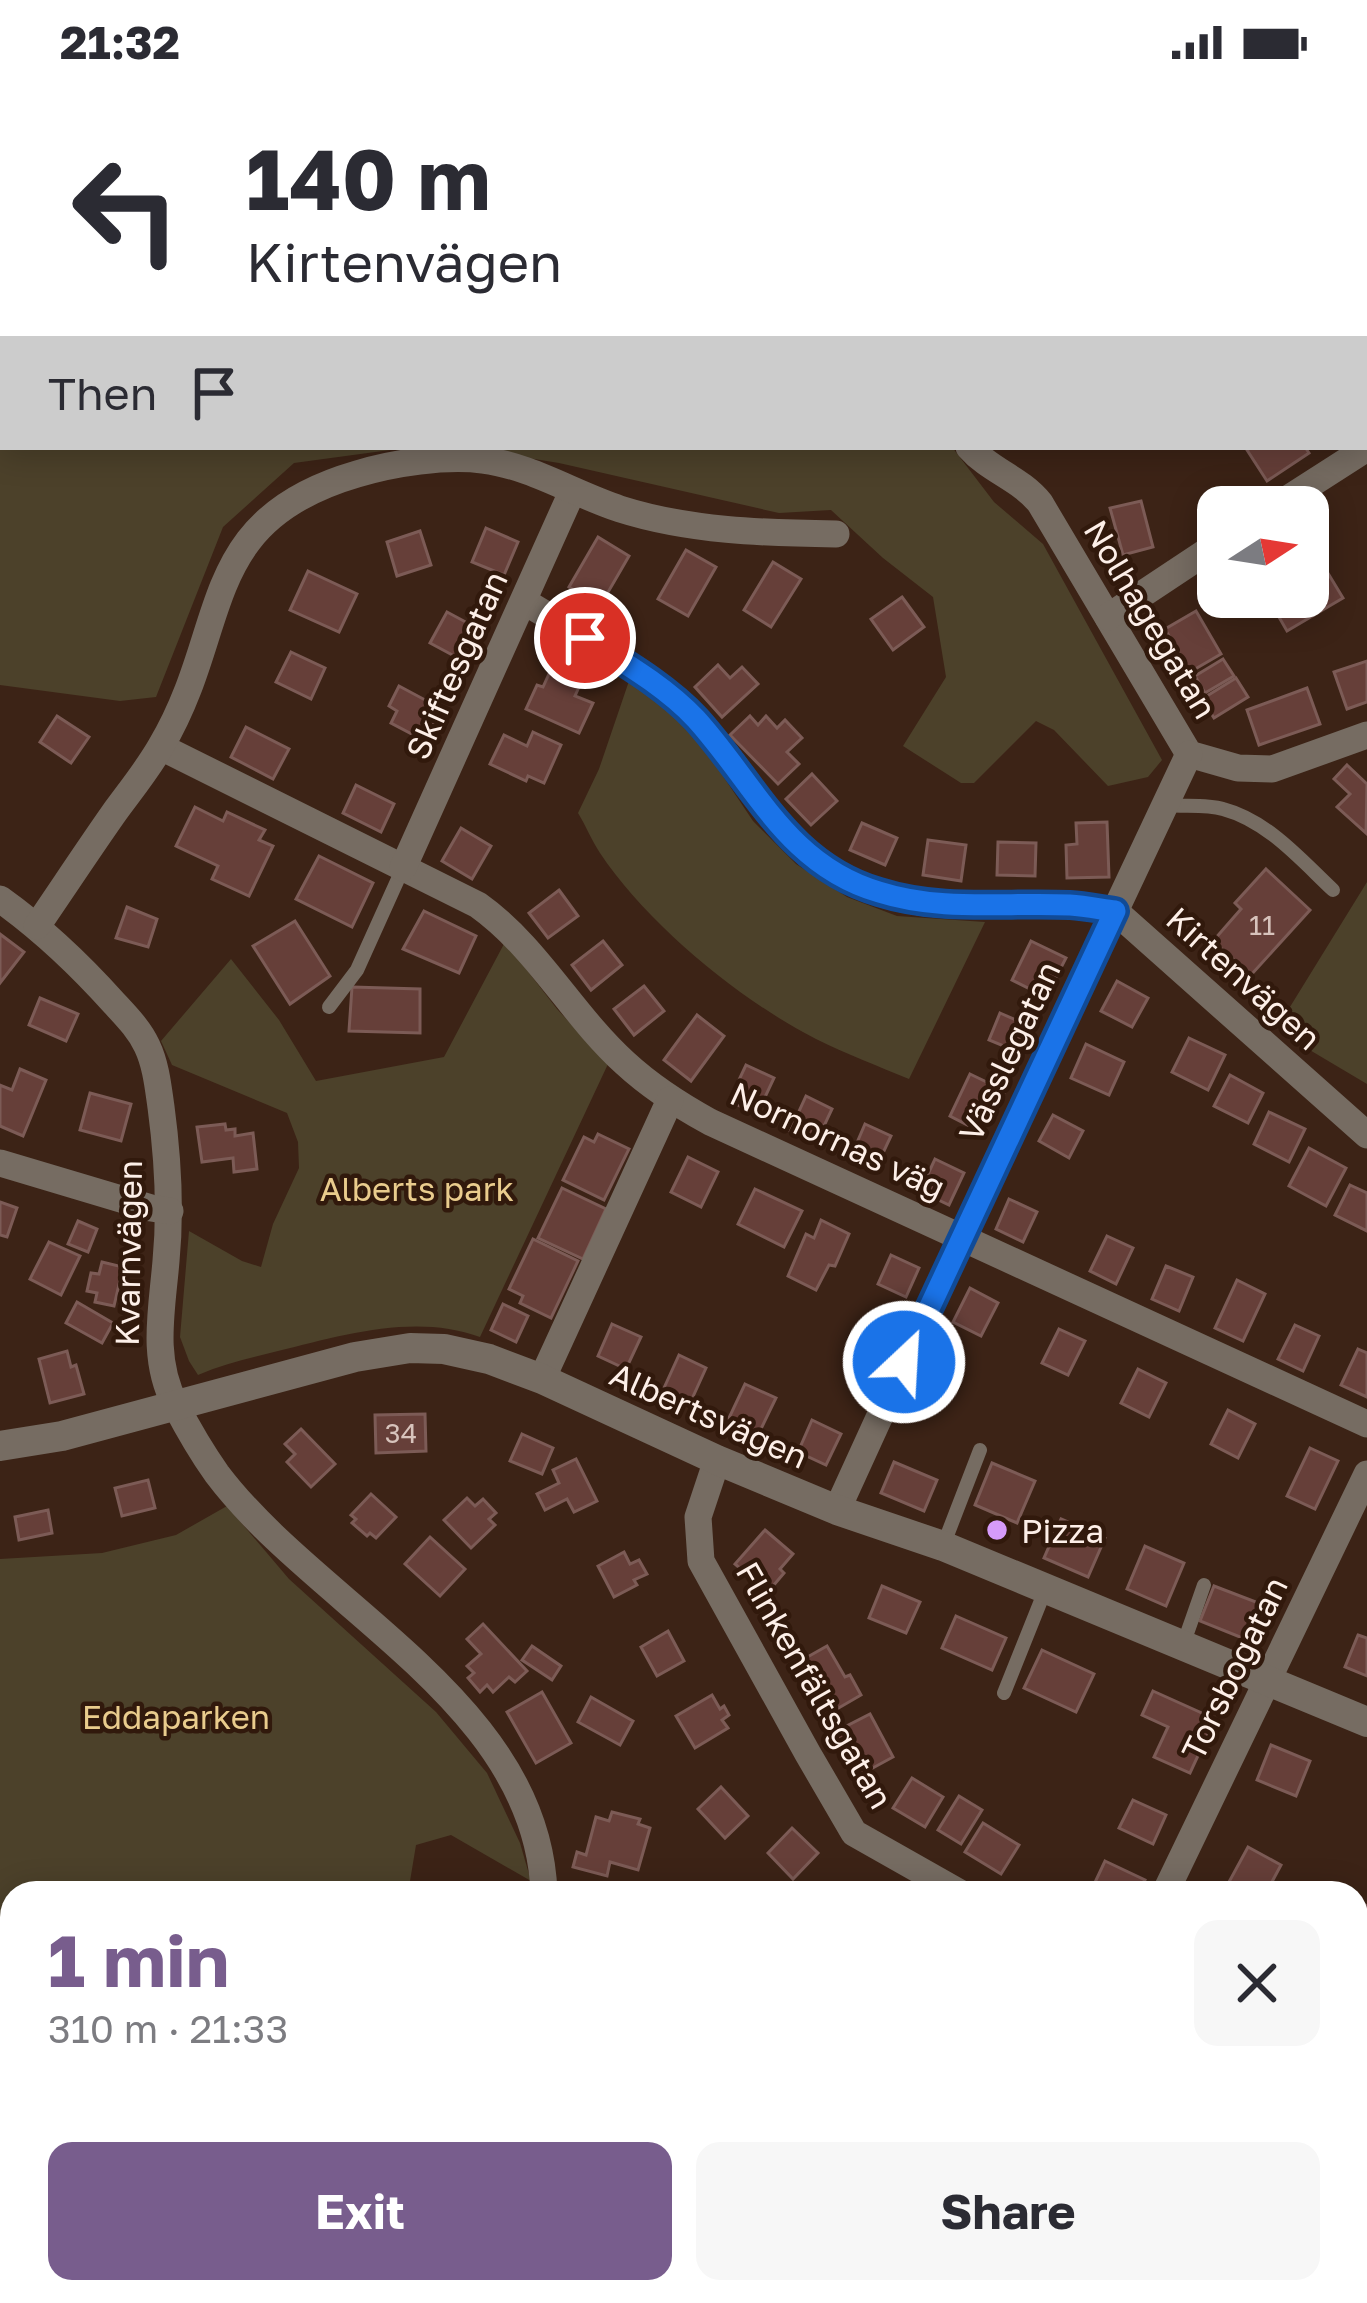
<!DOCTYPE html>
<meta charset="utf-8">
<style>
body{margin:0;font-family:"Golos Text",sans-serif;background:#f7f7f7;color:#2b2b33;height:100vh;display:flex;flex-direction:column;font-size:45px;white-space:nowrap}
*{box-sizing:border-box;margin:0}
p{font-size:39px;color:#7c7c81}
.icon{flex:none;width:66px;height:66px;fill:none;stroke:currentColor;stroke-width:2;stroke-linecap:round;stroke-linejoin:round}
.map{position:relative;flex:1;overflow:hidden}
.details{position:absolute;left:0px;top:1797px;width:1368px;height:423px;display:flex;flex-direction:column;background:#fff;border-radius:36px 36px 0 0;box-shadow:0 6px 30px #0003}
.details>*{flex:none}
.banner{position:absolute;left:0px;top:0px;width:1368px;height:366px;box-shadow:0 6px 30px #0003;background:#fff;color:#2b2b33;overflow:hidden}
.needle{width:78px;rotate:78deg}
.tools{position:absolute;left:1197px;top:402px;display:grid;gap:24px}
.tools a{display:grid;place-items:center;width:132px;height:132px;border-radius:24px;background:#fff;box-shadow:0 6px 30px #0003;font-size:60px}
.pin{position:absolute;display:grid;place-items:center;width:102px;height:102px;color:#fff;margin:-51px;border:6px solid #fff;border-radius:50%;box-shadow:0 3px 12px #0007}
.me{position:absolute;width:132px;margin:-66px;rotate:25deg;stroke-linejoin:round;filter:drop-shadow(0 0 9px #0008)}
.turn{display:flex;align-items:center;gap:42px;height:252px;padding:0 48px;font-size:54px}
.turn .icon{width:156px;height:156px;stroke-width:2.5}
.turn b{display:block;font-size:84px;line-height:102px}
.then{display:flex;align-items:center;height:114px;padding:0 48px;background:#0003;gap:24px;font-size:45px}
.round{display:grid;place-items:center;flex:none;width:126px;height:126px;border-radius:24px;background:#f7f7f7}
.summary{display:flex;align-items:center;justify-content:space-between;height:204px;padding:0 48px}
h1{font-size:72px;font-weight:700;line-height:90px;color:#785d8d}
.button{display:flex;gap:24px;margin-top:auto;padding:24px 48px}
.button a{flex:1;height:138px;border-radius:24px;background:#785d8d;color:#fff;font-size:48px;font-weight:700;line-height:138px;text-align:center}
.button a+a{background:#f7f7f7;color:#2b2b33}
.status{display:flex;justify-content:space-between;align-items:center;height:84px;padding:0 60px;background:#fff;direction:ltr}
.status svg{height:33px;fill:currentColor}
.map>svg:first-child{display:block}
.green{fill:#4c412a}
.building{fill:#663f39;stroke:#7c5b56;stroke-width:3}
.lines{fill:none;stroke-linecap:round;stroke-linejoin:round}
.service{stroke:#766c62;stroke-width:14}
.minor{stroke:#766c62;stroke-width:27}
.tertiary{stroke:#766c62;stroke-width:30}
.route-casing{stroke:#114b97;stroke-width:30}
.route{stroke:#1a73e8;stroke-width:21}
.poi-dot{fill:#d69bfa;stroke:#31190c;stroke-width:4.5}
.labels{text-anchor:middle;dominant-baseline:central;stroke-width:9;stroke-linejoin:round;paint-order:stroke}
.number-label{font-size:27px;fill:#d7c3bc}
.street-label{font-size:33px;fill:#fdefe8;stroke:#31190c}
.park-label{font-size:33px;fill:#e9cc8d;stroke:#31190c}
.poi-label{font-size:33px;fill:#fdefe8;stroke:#31190c;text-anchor:start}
</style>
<div class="status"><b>21:32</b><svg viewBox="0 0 49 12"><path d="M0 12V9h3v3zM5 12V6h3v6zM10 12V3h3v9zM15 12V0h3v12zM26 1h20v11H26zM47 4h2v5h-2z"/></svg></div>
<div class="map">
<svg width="1367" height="2219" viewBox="0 0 1367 2219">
<rect width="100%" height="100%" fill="#3c2316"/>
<g class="green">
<polygon points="0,0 697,0 699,3 3,3 3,363 412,363 294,379 223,443 156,613 120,617 0,601"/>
<polygon points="459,363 952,363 994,418 1043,460 1162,676 1148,693 1108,702 1054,646 1036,637 974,699 961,699 903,662 946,593 933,513 883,474 831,426 779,429 559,379"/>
<path d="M629 597 675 633 711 674 753 737 796 780 847 813 897 832 985 838 909 995C878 982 846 970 816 955 741 917 647 840 600 769 592 757 586 742 578 729L599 685Z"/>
<polygon points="1367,798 1367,1000 1303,962 1309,951 1285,931"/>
<path d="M505 858 557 925 608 980 480 1253C416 1229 342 1251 278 1267 251 1274 224 1280 198 1291L189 1277 180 1253 189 1147 242 1177 261 1183 273 1140 299 1084 298 1058 287 1029 172 981 161 957 231 875 279 936 316 997 444 973Z"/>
<polygon points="227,1422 289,1495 436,1628 487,1689 520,1759 531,1797 451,1751 416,1761 410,1797 403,1809 12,1809 12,2021 7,1990 0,1986 0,1475 102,1469 176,1451"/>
</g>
<g class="building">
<polygon points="1252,363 1305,363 1309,369 1267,397 1247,366"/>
<polygon points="1141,417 1153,463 1123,471 1110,424"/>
<polygon points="486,444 518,458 504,491 472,478"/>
<polygon points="420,447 431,481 397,492 387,458"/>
<polygon points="598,453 629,472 600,522 569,503"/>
<polygon points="686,466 716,483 688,532 658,515"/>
<polygon points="773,478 801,495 771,543 744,526"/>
<polygon points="1323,481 1343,514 1287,547 1268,514 1308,513 1308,491"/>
<polygon points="308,487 357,510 339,548 290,526"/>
<polygon points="902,513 924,543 893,566 871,535"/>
<polygon points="1196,527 1221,570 1190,588 1165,545"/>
<polygon points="447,528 475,543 458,574 430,559"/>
<polygon points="291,568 325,584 311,615 276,598"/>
<polygon points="1223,575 1234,592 1205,609 1195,592"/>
<polygon points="1367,577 1367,618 1347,625 1334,588"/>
<polygon points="554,579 584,592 575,612 593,619 579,649 526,625 537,601 543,603"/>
<polygon points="718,581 730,594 742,583 758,600 722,633 695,603"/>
<polygon points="1236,594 1248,613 1214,634 1202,615"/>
<polygon points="399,602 442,625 425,657 391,639 397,627 389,622"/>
<polygon points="1307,604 1320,640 1259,661 1247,626"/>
<polygon points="57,632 89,653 71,679 40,658"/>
<polygon points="750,632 758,641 766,632 777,644 785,636 802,654 787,668 799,680 778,700 730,651"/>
<polygon points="246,643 289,665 273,695 231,673"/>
<polygon points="533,648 561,661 544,699 528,692 526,697 490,680 504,651 527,662"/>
<polygon points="1347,681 1367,700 1366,749 1337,723 1350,710 1334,695"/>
<polygon points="812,690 837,717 811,741 786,715"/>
<polygon points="356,701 394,720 381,748 343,729"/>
<polygon points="195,723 223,737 227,728 265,746 259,756 273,762 249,812 212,795 218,782 176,762"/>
<polygon points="1107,738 1109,793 1067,794 1066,761 1077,760 1076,739"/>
<polygon points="862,739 897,754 885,781 850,766"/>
<polygon points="461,744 491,762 472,795 442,777"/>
<polygon points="928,756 966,761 961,797 923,791"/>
<polygon points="998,758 1036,759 1035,792 997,791"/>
<polygon points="319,772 373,799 352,843 296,815"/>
<polygon points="1266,785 1310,826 1251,891 1213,857 1241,825 1235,819"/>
<polygon points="559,806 578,832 548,854 529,829"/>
<polygon points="127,823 157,835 148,863 116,854"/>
<polygon points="424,827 476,852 459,889 403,865"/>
<polygon points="295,837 330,892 290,920 253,862"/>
<polygon points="0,850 24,868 0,899"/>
<polygon points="603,857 622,881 591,906 572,881"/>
<polygon points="1031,857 1066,874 1052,901 1040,895 1034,907 1012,896"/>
<polygon points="1117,897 1148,914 1132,943 1101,927"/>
<polygon points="644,902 664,927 634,951 614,925"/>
<polygon points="352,903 420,905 420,949 349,947"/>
<polygon points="40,914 78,930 66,957 29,941"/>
<polygon points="1000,929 1032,943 1021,969 989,956"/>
<polygon points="697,931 724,952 691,997 664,976"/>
<polygon points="1189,954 1225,971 1208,1006 1172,988"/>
<polygon points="1086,960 1124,978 1109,1011 1071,994"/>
<polygon points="746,981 774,994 757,1030 729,1017"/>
<polygon points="20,985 46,996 23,1052 0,1042 0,1001 12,1006"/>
<polygon points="970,990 1005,1007 990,1036 983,1033 977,1046 950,1032"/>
<polygon points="1230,991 1263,1009 1248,1039 1214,1022"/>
<polygon points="90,1009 131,1020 121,1057 80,1046"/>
<polygon points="806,1012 832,1025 816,1059 790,1047"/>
<polygon points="1269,1028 1305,1045 1289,1078 1254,1060"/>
<polygon points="1053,1031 1083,1047 1069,1074 1039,1057"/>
<polygon points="225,1040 226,1046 235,1045 235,1052 253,1049 257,1085 234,1088 233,1074 202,1078 197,1043"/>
<polygon points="865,1040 891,1052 875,1086 850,1075"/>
<polygon points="598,1050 629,1065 604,1116 563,1096 584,1053 594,1058"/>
<polygon points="1309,1064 1346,1084 1326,1122 1289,1102"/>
<polygon points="688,1073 718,1088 701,1123 671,1108"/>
<polygon points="935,1075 964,1089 949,1121 920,1107"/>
<polygon points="1350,1101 1367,1109 1367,1147 1335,1131"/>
<polygon points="562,1104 606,1125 583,1175 538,1154"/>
<polygon points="755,1105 802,1127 784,1163 738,1140"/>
<polygon points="1009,1115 1037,1128 1023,1158 996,1145"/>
<polygon points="0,1118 17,1124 7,1153 0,1151"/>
<polygon points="821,1136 849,1150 835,1182 829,1181 816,1206 788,1192 806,1150 814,1154"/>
<polygon points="78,1137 97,1145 88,1168 68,1160"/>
<polygon points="1107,1152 1133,1164 1116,1200 1090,1187"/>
<polygon points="533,1155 578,1177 551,1234 520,1219 523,1212 509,1205"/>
<polygon points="49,1158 80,1172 61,1211 30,1195"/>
<polygon points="891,1171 919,1184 906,1213 878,1200"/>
<polygon points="102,1178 123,1183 114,1222 95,1218 97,1209 87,1207 91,1189 99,1190"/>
<polygon points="1166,1182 1193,1193 1179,1227 1152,1215"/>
<polygon points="1237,1196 1265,1210 1243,1257 1215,1244"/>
<polygon points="970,1204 998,1219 981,1252 953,1238"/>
<polygon points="77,1218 113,1239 102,1259 66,1239"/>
<polygon points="503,1220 528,1232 516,1258 491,1246"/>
<polygon points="612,1240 641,1253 626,1285 598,1272"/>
<polygon points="1295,1241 1319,1252 1303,1287 1278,1275"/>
<polygon points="1059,1245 1085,1257 1068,1291 1042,1279"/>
<polygon points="1358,1265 1367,1269 1367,1313 1341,1301"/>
<polygon points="67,1267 71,1283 76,1281 84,1310 50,1319 39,1275"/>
<polygon points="679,1271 706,1284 691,1317 664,1304"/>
<polygon points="1138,1285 1166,1299 1149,1333 1121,1319"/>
<polygon points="745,1300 776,1314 758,1351 728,1336"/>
<polygon points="1228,1326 1255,1340 1238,1374 1211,1360"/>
<polygon points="425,1330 426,1367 376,1369 375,1331"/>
<polygon points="812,1336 841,1350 826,1381 798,1368"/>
<polygon points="301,1345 335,1380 311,1403 287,1378 295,1370 285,1360"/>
<polygon points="522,1350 553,1364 542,1390 510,1377"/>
<polygon points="1310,1364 1338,1377 1315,1425 1287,1412"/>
<polygon points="576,1375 597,1417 574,1428 567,1415 545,1426 537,1410 559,1399 553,1386"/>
<polygon points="894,1378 937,1396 924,1427 881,1409"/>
<polygon points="992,1379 1035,1397 1017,1439 975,1421"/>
<polygon points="148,1396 155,1424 122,1432 115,1404"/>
<polygon points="371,1410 396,1433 376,1454 370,1449 367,1452 352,1439 356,1435 351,1431"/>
<polygon points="467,1414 475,1422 483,1415 496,1429 489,1435 495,1441 471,1464 444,1436"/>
<polygon points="48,1426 52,1449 19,1456 15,1433"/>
<polygon points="1061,1435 1105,1454 1088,1493 1044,1474"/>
<polygon points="765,1446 793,1470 780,1485 784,1489 768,1508 735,1480"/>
<polygon points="430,1453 465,1485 440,1512 405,1480"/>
<polygon points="1145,1462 1184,1479 1166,1522 1127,1505"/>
<polygon points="624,1468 630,1480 639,1476 647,1490 634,1496 637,1501 614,1513 598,1482"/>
<polygon points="882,1502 920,1518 906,1549 869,1534"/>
<polygon points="1214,1502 1264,1521 1250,1557 1200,1537"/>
<polygon points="956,1532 1006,1554 992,1586 942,1564"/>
<polygon points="483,1540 527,1587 515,1598 509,1593 493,1608 487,1601 480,1608 468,1594 474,1589 467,1582 481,1570 467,1555"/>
<polygon points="668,1547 684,1577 657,1592 641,1563"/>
<polygon points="1358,1551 1367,1554 1367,1592 1345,1583"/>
<polygon points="532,1562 561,1582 552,1596 522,1576"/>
<polygon points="827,1562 845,1593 850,1591 861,1611 830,1629 821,1612 815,1615 795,1580"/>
<polygon points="1042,1566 1094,1590 1076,1628 1024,1604"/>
<polygon points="1153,1607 1215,1635 1190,1689 1154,1673 1168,1643 1142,1631"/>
<polygon points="542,1608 571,1659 536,1679 507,1628"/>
<polygon points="712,1611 720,1625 724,1622 729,1631 722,1636 728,1644 695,1664 676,1632"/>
<polygon points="591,1613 633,1637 620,1661 578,1638"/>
<polygon points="870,1630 893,1673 858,1692 835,1648"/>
<polygon points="1271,1661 1310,1677 1296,1712 1257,1696"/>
<polygon points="912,1694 943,1713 925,1743 893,1724"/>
<polygon points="721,1703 748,1732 725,1754 698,1725"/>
<polygon points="959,1712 982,1726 961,1760 938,1746"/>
<polygon points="1133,1716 1166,1731 1153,1760 1119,1744"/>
<polygon points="612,1728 640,1735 638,1740 650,1744 638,1786 610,1778 607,1792 573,1783 577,1768 586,1771 596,1733 609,1737"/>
<polygon points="983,1739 1019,1761 1001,1790 965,1768"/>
<polygon points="792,1744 818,1769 793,1795 768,1769"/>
<polygon points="1248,1763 1281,1781 1266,1809 1223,1809"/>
<polygon points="1105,1777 1145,1796 1139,1809 1090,1809"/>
<polygon points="1365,1821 1367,1822 1367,1861 1356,1857 1356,1830 1360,1829"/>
<polygon points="1356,2040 1367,2042 1367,2077 1356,2075"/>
<polygon points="0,2151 12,2151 12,2197 0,2198"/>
<polygon points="1367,2185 1367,2219 1328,2219 1327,2208 1356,2208 1356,2187"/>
<polygon points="993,2208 1032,2208 1026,2219 992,2219 988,2217"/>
</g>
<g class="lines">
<g class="service">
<path d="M1165 721C1184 723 1206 720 1223 725 1268 737 1301 776 1333 806"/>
<polyline points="329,923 357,886 403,784"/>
<polyline points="943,1462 980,1366"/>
<polyline points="1183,1561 1204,1501"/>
<polyline points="1004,1609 1046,1504"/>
</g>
<g class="minor">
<polyline points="868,0 871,3"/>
<polyline points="1365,223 1367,224"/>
<path d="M969 363C990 387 1020 394 1040 419L1189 670 1238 684 1272 685 1367 651"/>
<polyline points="1275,423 1367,364"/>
<path d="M525 518C581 552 643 584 691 630 756 694 775 770 871 806 935 830 1003 818 1070 821 1085 822 1100 825 1115 827L1367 1051"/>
<polyline points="1108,533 1218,460"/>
<path d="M161 663 478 821C537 863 572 931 625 979 651 1003 679 1021 710 1038L1367 1340"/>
<polyline points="403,784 572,408"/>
<path d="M0 815C42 845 79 880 114 919 126 932 139 945 147 962 156 981 158 1002 161 1023 168 1075 171 1125 166 1177 162 1226 151 1274 175 1320 187 1343 202 1369 217 1390 317 1523 538 1620 544 1809"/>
<path d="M37 842C63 804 88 766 114 729 130 707 148 685 161 662 231 544 195 437 357 390 393 379 446 371 483 376 531 382 574 410 620 425 689 447 764 449 836 450"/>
<polyline points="0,1079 151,1124 170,1127"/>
<polyline points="542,1295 670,1016"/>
<polyline points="717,1376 698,1433 701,1477 808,1670 854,1749 960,1809"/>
<polyline points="837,1426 962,1152 1189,670"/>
<polyline points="1165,1809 1367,1390"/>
<polyline points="1356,2003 1367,2004"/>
<polyline points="0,2126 12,2125"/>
<polyline points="1356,2174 1367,2172"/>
<polyline points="174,2208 177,2219"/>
<path d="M580 2208C634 2216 687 2201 739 2219"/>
<polyline points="1138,2208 1171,2219"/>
<polyline points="959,2219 965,2208"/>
</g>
<polyline class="tertiary" points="0,1362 62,1352 355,1273 410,1264 444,1265 489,1275 542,1295 717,1376 837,1426 943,1462 1367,1638"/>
</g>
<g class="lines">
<g class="route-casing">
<path id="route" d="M585 554C623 578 665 602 696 635 755 700 787 781 879 808 942 828 1005 818 1070 821 1085 822 1100 825 1115 827L904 1278"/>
</g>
<use href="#route" class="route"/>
</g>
<circle class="poi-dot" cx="997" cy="1446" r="12"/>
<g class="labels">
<g class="number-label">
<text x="1262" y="841">11</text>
<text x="401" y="1349">34</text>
</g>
<g class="street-label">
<text transform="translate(1151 535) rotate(59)">Nolhagegatan</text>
<text transform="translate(456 581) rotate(-66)">Skiftesgatan</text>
<text transform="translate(1244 894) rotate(42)">Kirtenvägen</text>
<text transform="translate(1009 967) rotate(-65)">Vässlegatan</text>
<text transform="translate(838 1056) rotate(25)">Nornornas väg</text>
<text transform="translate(128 1169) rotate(-89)">Kvarnvägen</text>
<text transform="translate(709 1331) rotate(24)">Albertsvägen</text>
<text transform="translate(1234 1584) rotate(-64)">Torsbogatan</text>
<text transform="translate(815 1601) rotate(60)">Flinkenfältsgatan</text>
</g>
<g class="park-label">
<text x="417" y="1104">Alberts park</text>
<text x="176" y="1632">Eddaparken</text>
</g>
<g class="poi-label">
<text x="1021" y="1446">Pizza</text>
</g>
</g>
</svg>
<div class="tools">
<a><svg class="needle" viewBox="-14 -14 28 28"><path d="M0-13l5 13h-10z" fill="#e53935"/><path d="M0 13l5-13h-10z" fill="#7c7c81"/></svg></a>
</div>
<div class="pin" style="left:585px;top:554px;background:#d93025"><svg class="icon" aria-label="arrive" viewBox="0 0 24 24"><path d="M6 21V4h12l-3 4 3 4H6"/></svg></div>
<svg class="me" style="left:904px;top:1278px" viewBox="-20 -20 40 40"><circle r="17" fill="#1a73e8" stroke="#fff" stroke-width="3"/><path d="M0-11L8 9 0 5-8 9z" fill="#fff"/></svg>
<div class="banner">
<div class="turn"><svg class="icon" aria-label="left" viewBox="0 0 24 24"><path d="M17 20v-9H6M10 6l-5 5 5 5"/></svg><div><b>140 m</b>Kirtenvägen</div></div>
<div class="then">Then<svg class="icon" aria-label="arrive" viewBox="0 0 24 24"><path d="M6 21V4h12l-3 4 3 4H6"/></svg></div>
</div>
<section class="details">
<div class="summary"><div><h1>1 min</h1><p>310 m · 21:33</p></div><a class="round"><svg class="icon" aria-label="close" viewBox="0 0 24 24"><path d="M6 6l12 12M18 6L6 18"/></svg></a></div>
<div class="button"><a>Exit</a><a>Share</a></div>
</section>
</div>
